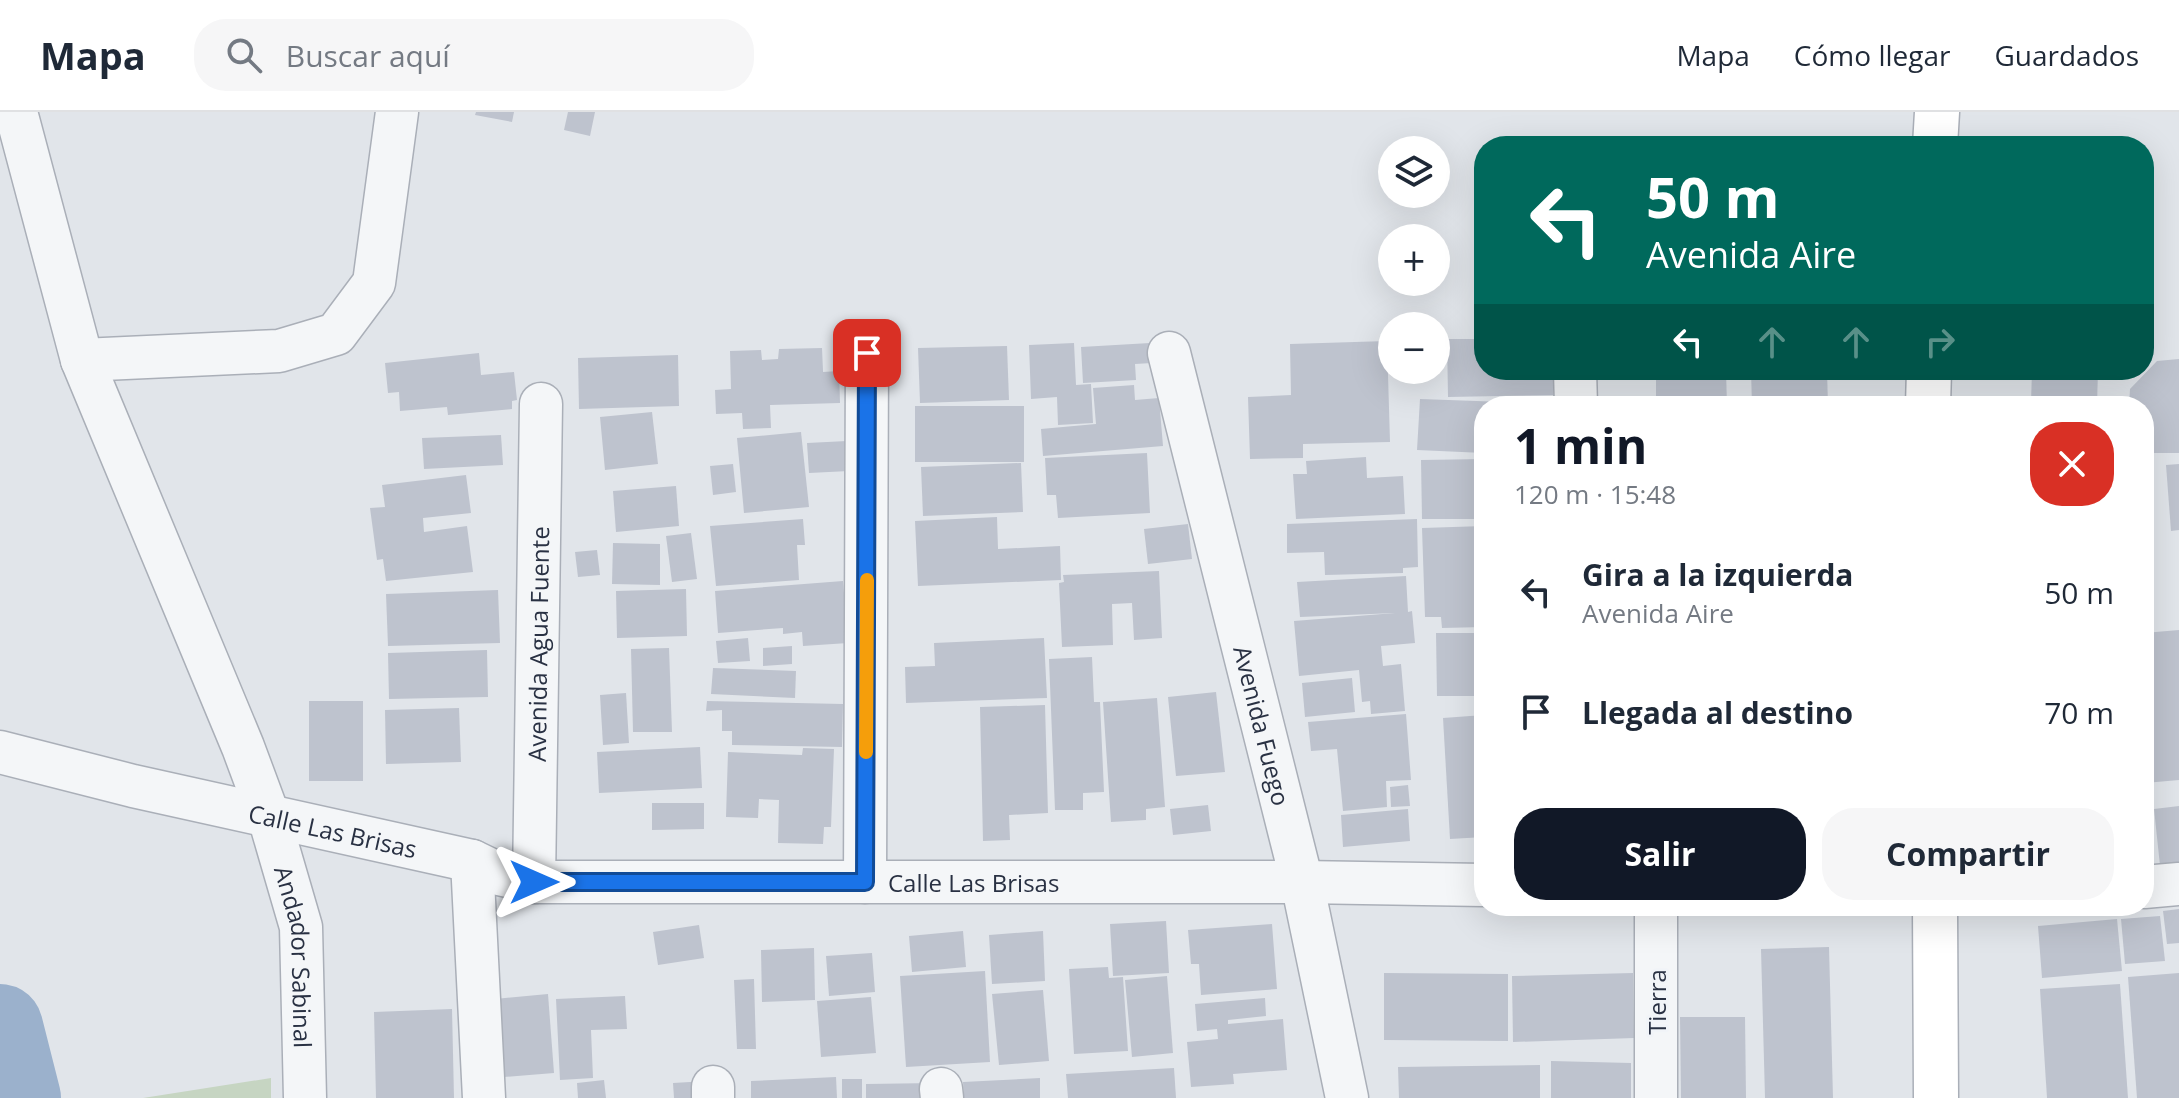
<!DOCTYPE html>
<html lang="es">
<meta charset="utf-8">
<style>
body{margin:0;font-family:"Open Sans",sans-serif;background:#f6f6f7;color:#1f2937;height:100vh;display:flex;flex-direction:column;font-size:30px;white-space:nowrap}
*{box-sizing:border-box;margin:0}
p{font-size:26px;color:#747a83}
.icon{flex:none;width:44px;height:44px;fill:none;stroke:currentColor;stroke-width:2;stroke-linecap:round;stroke-linejoin:round}
.map{position:relative;flex:1;overflow:hidden}
.sheet{position:absolute;left:1474px;top:284px;width:680px;height:520px;display:flex;flex-direction:column;background:#fff;border-radius:32px;box-shadow:0 8px 32px #0002}
.sheet>*{flex:none}
.top-card{position:absolute;left:1474px;top:24px;width:680px;height:244px;border-radius:32px;box-shadow:0 8px 32px #0002;background:#00695c;color:#fff;overflow:hidden}
.fabs{position:absolute;left:1378px;top:24px;display:grid;gap:16px}
.fabs a{display:grid;place-items:center;width:72px;height:72px;border-radius:50%;background:#fff;box-shadow:0 8px 32px #0002;font-size:40px}
.pin{position:absolute;display:grid;place-items:center;width:68px;height:68px;color:#fff;margin:-34px;border-radius:16px;box-shadow:0 4px 12px #0006}
.me{position:absolute;width:88px;margin:-44px;rotate:90deg;stroke-linejoin:round;filter:drop-shadow(0 0 6px #0008)}
.turn{display:flex;align-items:center;gap:28px;height:168px;padding:0 40px;font-size:36px}
.turn .icon{width:104px;height:104px;stroke-width:2.5}
.turn b{display:block;font-size:56px;line-height:68px}
.lanes{display:flex;align-items:center;height:76px;padding:0 40px;background:#0003;justify-content:center;gap:40px;direction:ltr}
.lanes .off{opacity:.35}
.round{display:grid;place-items:center;flex:none;width:84px;height:84px;border-radius:32px;background:#f6f6f7}
.overview{display:flex;align-items:center;justify-content:space-between;height:136px;padding:0 40px}
h1{font-size:48px;font-weight:700;line-height:60px;color:#111827}
.action{display:flex;gap:16px;margin-top:auto;padding:16px 40px}
.action a{flex:1;height:92px;border-radius:32px;background:#111827;color:#fff;font-size:32px;font-weight:700;line-height:92px;text-align:center}
.action a+a{background:#f6f6f7;color:#1f2937}
ul{padding:0;list-style:none}
li{display:flex;align-items:center;gap:24px;height:120px;padding:0 40px}
li div{flex:1}
li b{display:block;font-size:30px}
li em{font-style:normal}
header{display:flex;align-items:center;gap:48px;box-sizing:border-box;height:112px;padding:0 40px;background:#fff;border-bottom:2px solid #e0e1e3}
header strong{font-size:38px}
nav{display:flex;gap:44px;margin-inline-start:auto;font-size:28px}
.search{width:560px;height:72px;background:#f6f6f7;display:flex;align-items:center;gap:20px;box-sizing:border-box;padding:0 28px;border-radius:32px;color:#747a83;font-size:30px}
.map>svg:first-child{display:block}
.green{fill:#c6d5c2}
.lines{fill:none;stroke-linecap:round;stroke-linejoin:round}
.river{stroke:#9bb1cc;stroke-width:86}
.building{fill:#bec3ce}
.minor-casing{stroke:#aaafb8;stroke-width:45}
.secondary-casing{stroke:#aaafb8;stroke-width:47}
.minor{stroke:#f4f6f8;stroke-width:42}
.secondary{stroke:#fff;stroke-width:44}
.route-casing{stroke:#114b97;stroke-width:20}
.route{stroke:#1a73e8;stroke-width:14}
.slow{stroke:#f59e0b;stroke-width:14}
.labels{text-anchor:middle;dominant-baseline:central;stroke-width:6;stroke-linejoin:round;paint-order:stroke}
.street-label{font-size:24px;fill:#293143;stroke:#f1f4f8}
</style>
<header>
<strong>Mapa</strong>
<div class="search"><svg class="icon" aria-label="search" viewBox="0 0 24 24"><circle cx="10" cy="10" r="6"/><path d="M15 15l6 6"/></svg>Buscar aquí</div>
<nav><a>Mapa</a><a>Cómo llegar</a><a>Guardados</a></nav>
</header>
<div class="map">
<svg width="2179" height="986" viewBox="0 0 2179 986">
<rect width="100%" height="100%" fill="#e1e5ea"/>
<polygon class="green" points="271,966 271,986 143,986"/>
<g class="lines">
<polyline class="river" points="0,915 18,986"/>
</g>
<g class="building">
<polygon points="476,0 514,0 512,10 475,3"/>
<polygon points="568,0 595,0 590,24 564,18"/>
<polygon points="1447,227 1484,227 1484,258 1553,258 1553,283 1448,285"/>
<polygon points="1387,229 1390,330 1303,332 1303,346 1250,347 1248,285 1291,283 1290,232"/>
<polygon points="1074,231 1076,273 1091,272 1093,311 1058,313 1057,285 1031,287 1029,233"/>
<polygon points="1150,231 1152,251 1135,252 1136,268 1083,271 1081,235"/>
<polygon points="1007,234 1009,288 920,291 918,236"/>
<polygon points="822,236 823,260 839,259 840,291 770,293 771,316 743,317 742,301 716,302 715,278 731,277 730,239 761,238 762,248 778,247 779,237"/>
<polygon points="479,241 481,263 514,260 517,288 512,289 512,297 448,303 447,295 400,299 399,280 388,281 385,251"/>
<polygon points="678,243 679,294 579,297 578,246"/>
<polygon points="2179,247 2179,341 2144,341 2144,294 2129,294 2130,277 2157,249"/>
<polygon points="1656,258 1726,258 1727,294 1656,294"/>
<polygon points="1751,258 1827,258 1828,294 1752,294"/>
<polygon points="2032,258 2098,258 2097,293 2031,291"/>
<polygon points="1134,273 1135,288 1159,286 1163,334 1043,344 1041,317 1096,312 1093,276"/>
<polygon points="1420,287 1536,291 1536,294 1484,294 1484,341 1417,338"/>
<rect x="915" y="294" width="109" height="56"/>
<polygon points="652,300 658,352 605,358 600,305"/>
<polygon points="801,320 809,395 744,401 737,326"/>
<polygon points="501,323 503,353 424,357 422,326"/>
<polygon points="847,329 849,359 809,361 807,331"/>
<polygon points="1147,341 1150,401 1058,406 1056,383 1047,383 1045,346"/>
<polygon points="1366,345 1367,366 1403,364 1405,402 1296,407 1293,362 1307,362 1306,349"/>
<polygon points="1484,347 1484,407 1422,407 1421,348"/>
<polygon points="1021,351 1023,400 923,404 921,355"/>
<polygon points="733,352 736,380 713,383 710,354"/>
<polygon points="2179,352 2179,418 2171,419 2166,353"/>
<polygon points="466,363 471,401 423,406 424,420 467,414 473,460 386,469 383,447 377,448 370,396 385,395 382,373"/>
<polygon points="676,374 679,414 616,420 613,379"/>
<polygon points="997,405 998,437 1060,434 1061,468 918,474 915,409"/>
<polygon points="803,407 805,433 797,433 799,468 716,474 710,414"/>
<polygon points="1417,407 1418,455 1403,456 1403,461 1325,463 1324,440 1287,441 1287,412"/>
<polygon points="1188,412 1192,447 1148,452 1144,417"/>
<polygon points="1484,414 1484,515 1442,516 1441,505 1425,505 1422,416"/>
<polygon points="691,421 697,467 672,470 666,424"/>
<polygon points="613,431 660,432 660,473 612,472"/>
<polygon points="597,438 600,463 578,465 575,440"/>
<polygon points="1159,459 1162,526 1134,528 1132,491 1112,492 1113,533 1062,535 1059,471 1064,470 1063,463"/>
<polygon points="1406,464 1408,500 1412,499 1415,531 1381,534 1383,554 1401,552 1405,599 1371,602 1370,589 1362,590 1359,558 1299,564 1294,509 1395,501 1300,505 1297,470"/>
<polygon points="843,469 848,531 803,534 802,520 783,522 783,516 718,521 715,479"/>
<polygon points="686,477 687,524 617,526 616,479"/>
<polygon points="498,478 500,531 388,534 386,482"/>
<polygon points="2179,518 2179,668 2145,671 2144,521"/>
<polygon points="1436,521 1484,521 1484,584 1437,584"/>
<polygon points="748,526 750,549 718,551 716,529"/>
<polygon points="1044,526 1047,586 906,591 905,555 935,554 934,531"/>
<polygon points="792,534 792,552 763,554 763,536"/>
<polygon points="669,536 672,620 633,620 631,537"/>
<polygon points="487,538 488,585 389,587 388,541"/>
<polygon points="1092,545 1094,590 1100,590 1104,680 1083,681 1083,698 1055,698 1049,547"/>
<polygon points="713,556 796,559 795,586 711,582"/>
<polygon points="1352,566 1355,600 1305,605 1302,571"/>
<polygon points="1216,580 1225,660 1176,664 1168,585"/>
<polygon points="626,581 629,631 603,633 600,583"/>
<polygon points="1157,586 1165,695 1146,697 1146,708 1111,710 1103,590"/>
<rect x="309" y="589" width="54" height="80"/>
<polygon points="707,589 843,592 842,635 732,633 732,619 722,619 722,598 706,599"/>
<polygon points="1045,593 1048,701 1009,703 1010,728 983,729 980,595"/>
<polygon points="459,596 461,650 386,652 385,598"/>
<polygon points="1406,602 1411,668 1386,669 1387,695 1343,699 1337,637 1311,639 1308,610"/>
<polygon points="1484,603 1484,725 1450,727 1443,606"/>
<polygon points="700,635 702,676 599,681 597,640"/>
<polygon points="803,636 834,637 831,715 824,715 823,732 778,731 779,688 759,687 758,706 726,705 728,640 802,643"/>
<polygon points="1408,673 1410,694 1391,695 1390,675"/>
<polygon points="652,691 704,691 704,717 652,718"/>
<polygon points="1208,693 1211,719 1173,723 1170,697"/>
<polygon points="2179,694 2179,761 2161,763 2154,697"/>
<polygon points="1408,697 1410,729 1343,735 1341,703"/>
<polygon points="2179,797 2179,831 2167,832 2163,799"/>
<polygon points="2160,804 2165,849 2125,852 2121,807"/>
<polygon points="2117,807 2122,859 2042,866 2038,814"/>
<polygon points="1166,809 1169,861 1113,864 1110,812"/>
<polygon points="1272,812 1277,877 1201,883 1199,852 1191,852 1188,818"/>
<polygon points="699,813 704,846 658,853 653,820"/>
<polygon points="963,819 966,855 912,860 909,824"/>
<polygon points="1043,819 1045,869 992,872 989,823"/>
<polygon points="1829,835 1833,986 1765,986 1761,837"/>
<polygon points="814,836 815,888 762,890 761,838"/>
<polygon points="872,841 875,880 829,884 826,844"/>
<polygon points="1108,855 1109,866 1123,865 1128,939 1074,942 1069,857"/>
<polygon points="985,859 990,950 906,955 900,864"/>
<polygon points="1384,861 1508,862 1508,929 1384,928"/>
<polygon points="1633,861 1634,926 1513,930 1512,864"/>
<polygon points="2179,861 2179,986 2137,986 2128,865"/>
<polygon points="1167,864 1173,941 1132,945 1125,868"/>
<polygon points="754,867 756,937 737,937 734,868"/>
<polygon points="2120,872 2128,986 2047,986 2040,877"/>
<polygon points="1043,878 1049,949 999,953 992,882"/>
<polygon points="548,882 554,961 491,966 485,888"/>
<polygon points="625,884 627,917 591,918 593,966 560,968 556,887"/>
<polygon points="871,885 876,941 821,945 817,889"/>
<polygon points="1265,886 1266,904 1228,908 1228,912 1283,907 1287,958 1233,962 1234,972 1191,975 1187,930 1218,927 1217,917 1197,919 1195,892"/>
<polygon points="452,897 454,986 376,986 374,900"/>
<polygon points="1680,905 1745,905 1746,986 1681,986"/>
<polygon points="1551,949 1631,951 1631,986 1551,986"/>
<polygon points="1540,953 1540,986 1399,986 1398,955"/>
<polygon points="1174,956 1176,986 1068,986 1066,962"/>
<polygon points="836,965 837,986 751,986 751,969"/>
<polygon points="1040,966 1040,986 964,986 963,970"/>
<rect x="842" y="967" width="20" height="19"/>
<polygon points="604,968 606,986 578,986 577,971"/>
<polygon points="707,969 708,986 674,986 673,971"/>
<polygon points="935,971 936,986 866,986 866,972"/>
</g>
<g class="lines">
<g class="minor-casing">
<g id="minor">
<path id="s1" d="M16 0 82 248 243 635 269 705 301 815 305 986"/>
<path id="s2" d="M1169 241 1302 770 1347 986"/>
<polyline points="82,248 279,239 336,222 374,171 397,0"/>
<polyline points="1575,258 1576,294"/>
<path id="s3" d="M0 640 133 674 472 749 499 762 534 770H1302L1484 773"/>
<polyline points="472,749 484,986"/>
<path id="s4" d="M534 770 541 292"/>
<polyline points="865,770 867,241"/>
<polyline points="2144,775 2179,772"/>
<polyline points="713,975 713,986"/>
<polyline points="941,977 942,986"/>
<polyline points="1656,986 1656,794"/>
</g>
</g>
<g class="secondary-casing">
<g id="secondary">
<polyline points="1935,34 1937,0"/>
<polyline points="1928,294 1929,258"/>
<polyline points="1935,794 1936,986"/>
</g>
</g>
<use href="#minor" class="minor"/>
<use href="#secondary" class="secondary"/>
</g>
<g class="lines">
<g class="route-casing">
<polyline id="route" points="534,770 865,770 867,241"/>
</g>
<use href="#route" class="route"/>
<polyline class="slow" points="866,640 867,468"/>
</g>
<g class="labels">
<g class="street-label">
<text stroke="none"><textPath href="#s4" startOffset="238">Avenida Agua Fuente</textPath></text>
<text stroke="none"><textPath href="#s2" startOffset="384">Avenida Fuego</textPath></text>
<text stroke="none"><textPath href="#s3" startOffset="342">Calle Las Brisas</textPath></text>
<text stroke="none"><textPath href="#s3" startOffset="990">Calle Las Brisas</textPath></text>
<text stroke="none"><textPath href="#s1" startOffset="894">Andador Sabinal</textPath></text>
<text transform="translate(1656 890) rotate(-90)">Tierra</text>
</g>
</g>
</svg>
<div class="fabs">
<a><svg class="icon" aria-label="layers" viewBox="0 0 24 24"><path d="M12 4l9 5-9 5-9-5zM3 14l9 5 9-5"/></svg></a>
<a>+</a>
<a>−</a>
</div>
<div class="pin" style="left:867px;top:241px;background:#d93025"><svg class="icon" aria-label="arrive" viewBox="0 0 24 24"><path d="M6 21V4h12l-3 4 3 4H6"/></svg></div>
<svg class="me" style="left:534px;top:770px" viewBox="-20 -20 40 40"><path d="M0-17L14 15 0 8-14 15z" fill="#1a73e8" stroke="#fff" stroke-width="4"/></svg>
<div class="top-card">
<div class="turn"><svg class="icon" aria-label="left" viewBox="0 0 24 24"><path d="M17 20v-9H6M10 6l-5 5 5 5"/></svg><div><b>50 m</b>Avenida Aire</div></div>
<div class="lanes"><svg class="icon" aria-label="left" viewBox="0 0 24 24"><path d="M17 20v-9H6M10 6l-5 5 5 5"/></svg><svg class="icon off" aria-label="ahead" viewBox="0 0 24 24"><path d="M12 20V5M6 11l6-6 6 6"/></svg><svg class="icon off" aria-label="ahead" viewBox="0 0 24 24"><path d="M12 20V5M6 11l6-6 6 6"/></svg><svg class="icon off" aria-label="right" viewBox="0 0 24 24"><path d="M7 20v-9h11M14 6l5 5-5 5"/></svg></div>
</div>
<section class="sheet">
<div class="overview"><div><h1>1 min</h1><p>120 m · 15:48</p></div><a class="round" style="background:#d93025;color:#fff"><svg class="icon" aria-label="close" viewBox="0 0 24 24"><path d="M6 6l12 12M18 6L6 18"/></svg></a></div>
<ul>
<li><svg class="icon" aria-label="left" viewBox="0 0 24 24"><path d="M17 20v-9H6M10 6l-5 5 5 5"/></svg><div><b>Gira a la izquierda</b><p>Avenida Aire</p></div><em>50 m</em></li>
<li><svg class="icon" aria-label="arrive" viewBox="0 0 24 24"><path d="M6 21V4h12l-3 4 3 4H6"/></svg><div><b>Llegada al destino</b></div><em>70 m</em></li>
</ul>
<div class="action"><a>Salir</a><a>Compartir</a></div>
</section>
</div>
